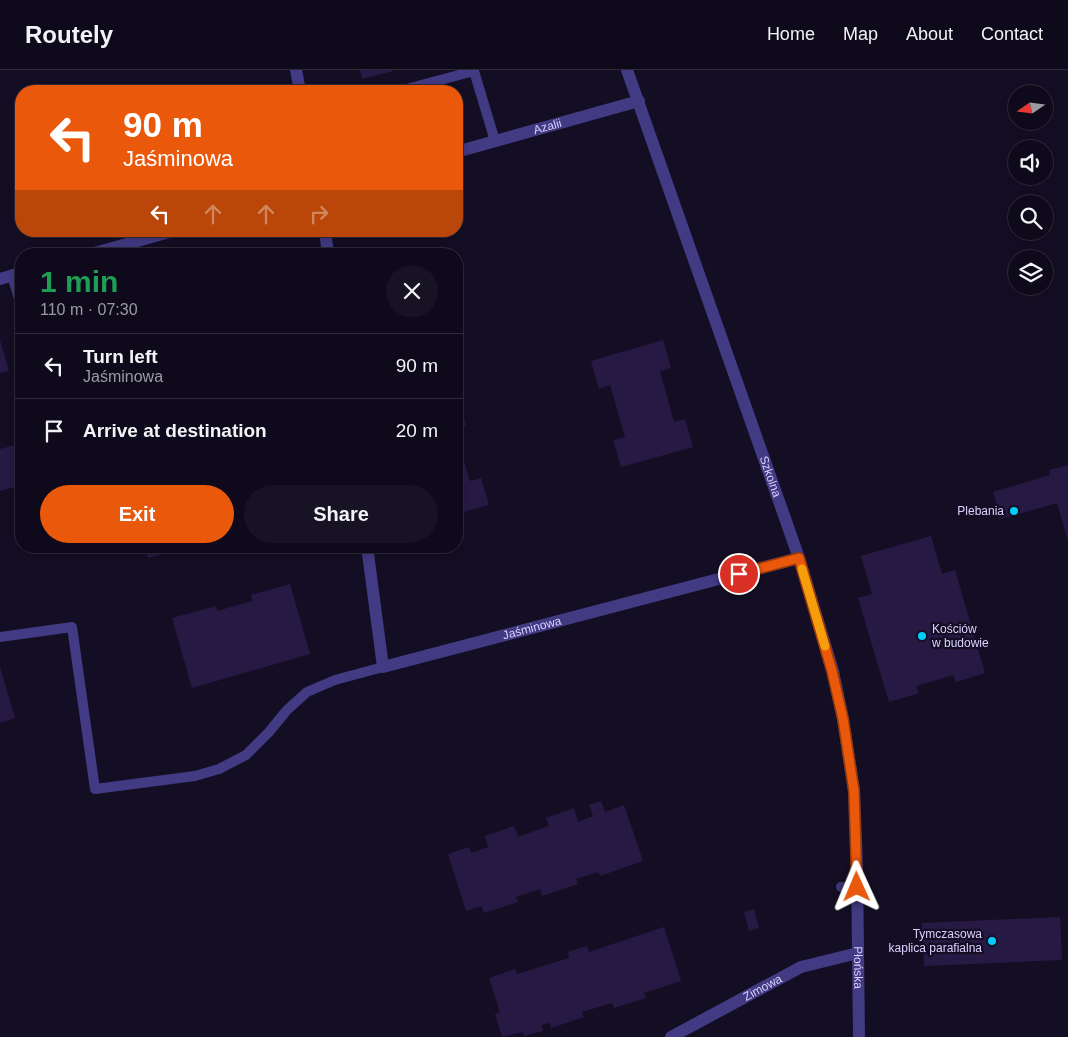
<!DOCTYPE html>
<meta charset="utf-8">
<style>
body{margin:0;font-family:Helvetica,sans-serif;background:#181324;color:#f1f3f6;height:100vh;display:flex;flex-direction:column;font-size:19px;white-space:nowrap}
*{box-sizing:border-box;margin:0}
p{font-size:16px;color:#9b9aa3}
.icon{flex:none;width:28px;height:28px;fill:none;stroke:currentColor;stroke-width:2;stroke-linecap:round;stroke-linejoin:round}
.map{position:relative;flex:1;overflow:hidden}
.panel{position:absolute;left:15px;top:178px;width:448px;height:305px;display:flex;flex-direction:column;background:#0f0a1b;border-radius:20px;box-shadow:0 2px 8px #0003,0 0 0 1px #2f2b3a}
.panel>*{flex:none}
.banner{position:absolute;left:15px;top:15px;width:448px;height:152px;border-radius:20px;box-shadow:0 2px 8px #0003,0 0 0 1px #2f2b3a;background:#ea580c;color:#fff;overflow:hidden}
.needle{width:32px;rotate:256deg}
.buttons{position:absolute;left:1008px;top:15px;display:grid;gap:10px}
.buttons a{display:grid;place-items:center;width:45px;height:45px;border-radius:50%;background:#0f0a1b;box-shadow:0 2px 8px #0003,0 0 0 1px #2f2b3a;font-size:25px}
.pin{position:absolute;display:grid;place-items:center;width:42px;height:42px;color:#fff;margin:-21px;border:2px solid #fff;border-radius:50%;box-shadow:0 1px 5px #0007}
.me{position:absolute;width:55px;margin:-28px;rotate:359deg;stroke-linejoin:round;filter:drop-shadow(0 0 4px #0008)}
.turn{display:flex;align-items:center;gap:18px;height:105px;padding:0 25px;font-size:22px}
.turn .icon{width:65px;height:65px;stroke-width:2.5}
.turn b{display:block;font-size:35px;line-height:42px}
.lanes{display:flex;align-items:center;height:48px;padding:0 25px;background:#0003;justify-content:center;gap:25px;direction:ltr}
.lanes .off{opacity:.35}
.round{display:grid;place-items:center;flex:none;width:52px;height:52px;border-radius:26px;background:#181324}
.head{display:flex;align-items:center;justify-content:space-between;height:85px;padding:0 25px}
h1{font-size:30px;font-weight:600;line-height:38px;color:#1e9e55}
.action{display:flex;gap:10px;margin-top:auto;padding:10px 25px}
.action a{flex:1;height:58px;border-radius:30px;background:#ea580c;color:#fff;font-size:20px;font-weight:600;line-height:58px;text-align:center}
.action a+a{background:#181324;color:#f1f3f6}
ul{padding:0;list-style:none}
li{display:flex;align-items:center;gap:15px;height:65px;padding:0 25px;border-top:1px solid #2f2b3a}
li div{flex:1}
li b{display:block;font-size:19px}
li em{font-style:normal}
header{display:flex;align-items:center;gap:30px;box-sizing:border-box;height:70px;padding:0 25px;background:#0f0a1b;border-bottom:1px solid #2f2b3a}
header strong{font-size:24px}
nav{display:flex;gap:28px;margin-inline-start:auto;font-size:18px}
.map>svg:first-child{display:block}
.building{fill:#261a44}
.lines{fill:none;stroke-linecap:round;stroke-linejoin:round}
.lane{stroke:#423a82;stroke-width:10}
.street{stroke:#423a82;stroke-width:12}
.route-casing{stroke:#983908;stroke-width:12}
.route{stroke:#ea580c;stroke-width:9}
.slow{stroke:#f59e0b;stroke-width:9}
.poi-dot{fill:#02ccfa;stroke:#140e24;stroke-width:2}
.labels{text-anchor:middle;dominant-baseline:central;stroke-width:4.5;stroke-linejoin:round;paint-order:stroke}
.street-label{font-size:12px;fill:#dad1ff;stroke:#140e24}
.poi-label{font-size:12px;fill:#dad1ff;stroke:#140e24;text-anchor:end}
</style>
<header>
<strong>Routely</strong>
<nav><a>Home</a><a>Map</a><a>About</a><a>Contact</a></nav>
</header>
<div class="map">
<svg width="1068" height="967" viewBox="0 0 1068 967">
<rect width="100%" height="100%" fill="#140e24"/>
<g class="building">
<polygon points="360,0 393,0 393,1 362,9"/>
<polygon points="0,270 9,301 0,303"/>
<polygon points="663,270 671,298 660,301 674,352 685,349 693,377 621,397 613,370 625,367 610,315 599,319 591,291"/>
<polygon points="459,328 466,356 456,359 456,329"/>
<polygon points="456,365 470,411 481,408 489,435 456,444"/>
<polygon points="20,374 21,415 0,421 0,379"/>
<polygon points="1068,395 1068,471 1057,433 1001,449 993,422 1050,405 1049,400"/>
<polygon points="931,466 942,504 955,500 985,603 956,612 953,605 916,616 919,623 889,632 858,528 872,524 861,486"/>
<polygon points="145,476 188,476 188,477 148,488"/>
<polygon points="290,514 310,584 192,618 172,548 216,536 217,541 252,531 251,525"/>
<polygon points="0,597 15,648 0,653"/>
<polygon points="601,731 605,742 624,735 643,791 600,806 598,802 576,809 578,814 542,826 540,819 516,827 518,832 484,843 481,836 466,841 448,784 469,777 471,783 488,777 485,766 514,756 518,767 549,756 546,748 574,738 578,752 593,746 589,735"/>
<polygon points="754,839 759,858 749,861 744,842"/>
<polygon points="1060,847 1062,890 924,896 922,853"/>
<polygon points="664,857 681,911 644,923 646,928 614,938 612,933 582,942 584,947 551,958 550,953 541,955 543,961 524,966 523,962 502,967 495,944 500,942 489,908 515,899 517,904 569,888 568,882 587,876 589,882"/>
</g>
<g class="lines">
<g class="lane">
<polyline points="399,21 474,1 495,71"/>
<polyline points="0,567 72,557 95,719 195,706 219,699 246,685 269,662 287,640 307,622 335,610 383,597"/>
<polyline points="841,817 857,817"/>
</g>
<g class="street">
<polyline points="296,0 300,21"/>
<path id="s1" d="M627 0 799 488 833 601 843 649 854 721 857 796 859 967"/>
<path id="s2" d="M456 82 639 31"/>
<polyline points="325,161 328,184"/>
<polyline points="91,184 173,161"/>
<polyline points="13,205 21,232"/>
<polyline points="0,209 21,203"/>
<path id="s3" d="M367 476 383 597 799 488"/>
<path id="s4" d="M671 967 801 897 858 883"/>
</g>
</g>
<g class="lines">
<g class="route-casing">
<polyline id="route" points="739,504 799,488 832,601 843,649 854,721 857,817"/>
</g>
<use href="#route" class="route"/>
<polyline class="slow" points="802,499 825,576"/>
</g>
<g class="poi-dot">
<circle cx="1014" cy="441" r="5"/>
<circle cx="922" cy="566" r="5"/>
<circle cx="992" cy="871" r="5"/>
</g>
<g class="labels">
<g class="street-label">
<text stroke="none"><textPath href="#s2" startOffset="95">Azalii</textPath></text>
<text stroke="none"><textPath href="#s1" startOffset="431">Szkolna</textPath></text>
<text stroke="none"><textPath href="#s3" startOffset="276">Jaśminowa</textPath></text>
<text stroke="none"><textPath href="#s1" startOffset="934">Płońska</textPath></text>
<text stroke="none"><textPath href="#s4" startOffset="104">Zimowa</textPath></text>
</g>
<g class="poi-label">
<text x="1004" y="441">Plebania</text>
<text x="932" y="559" text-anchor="start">Kościów<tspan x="932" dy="14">w budowie</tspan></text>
<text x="982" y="864">Tymczasowa<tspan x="982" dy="14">kaplica parafialna</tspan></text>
</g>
</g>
</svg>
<div class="buttons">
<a><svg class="needle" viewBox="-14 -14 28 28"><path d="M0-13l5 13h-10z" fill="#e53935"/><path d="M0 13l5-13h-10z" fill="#9b9aa3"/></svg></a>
<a><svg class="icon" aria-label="sound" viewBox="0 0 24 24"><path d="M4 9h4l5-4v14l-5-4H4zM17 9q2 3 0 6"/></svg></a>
<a><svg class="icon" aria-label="search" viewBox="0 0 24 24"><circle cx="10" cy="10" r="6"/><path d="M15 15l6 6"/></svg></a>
<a><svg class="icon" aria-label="layers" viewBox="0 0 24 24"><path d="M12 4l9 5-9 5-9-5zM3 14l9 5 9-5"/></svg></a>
</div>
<div class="pin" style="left:739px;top:504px;background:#d93025"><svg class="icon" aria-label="arrive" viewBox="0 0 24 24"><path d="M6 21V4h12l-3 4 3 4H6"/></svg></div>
<svg class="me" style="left:857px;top:817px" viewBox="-20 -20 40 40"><path d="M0-17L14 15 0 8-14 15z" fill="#ea580c" stroke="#fff" stroke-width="4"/></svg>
<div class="banner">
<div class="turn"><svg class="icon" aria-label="left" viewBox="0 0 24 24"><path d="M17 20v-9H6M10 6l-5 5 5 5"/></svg><div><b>90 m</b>Jaśminowa</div></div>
<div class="lanes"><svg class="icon" aria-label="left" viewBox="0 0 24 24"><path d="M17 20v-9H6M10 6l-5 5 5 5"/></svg><svg class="icon off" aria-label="ahead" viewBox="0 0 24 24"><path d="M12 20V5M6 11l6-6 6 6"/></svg><svg class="icon off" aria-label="ahead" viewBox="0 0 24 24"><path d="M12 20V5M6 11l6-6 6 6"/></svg><svg class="icon off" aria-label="right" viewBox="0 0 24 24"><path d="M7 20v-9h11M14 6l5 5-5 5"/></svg></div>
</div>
<section class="panel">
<div class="head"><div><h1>1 min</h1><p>110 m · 07:30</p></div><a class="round"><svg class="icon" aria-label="close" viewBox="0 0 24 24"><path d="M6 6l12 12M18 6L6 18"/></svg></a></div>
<ul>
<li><svg class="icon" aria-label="left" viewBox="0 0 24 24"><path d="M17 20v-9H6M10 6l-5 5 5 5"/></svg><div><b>Turn left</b><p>Jaśminowa</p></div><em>90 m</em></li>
<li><svg class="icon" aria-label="arrive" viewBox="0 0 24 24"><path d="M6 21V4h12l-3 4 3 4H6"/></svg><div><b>Arrive at destination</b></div><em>20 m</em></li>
</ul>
<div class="action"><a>Exit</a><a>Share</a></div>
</section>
</div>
